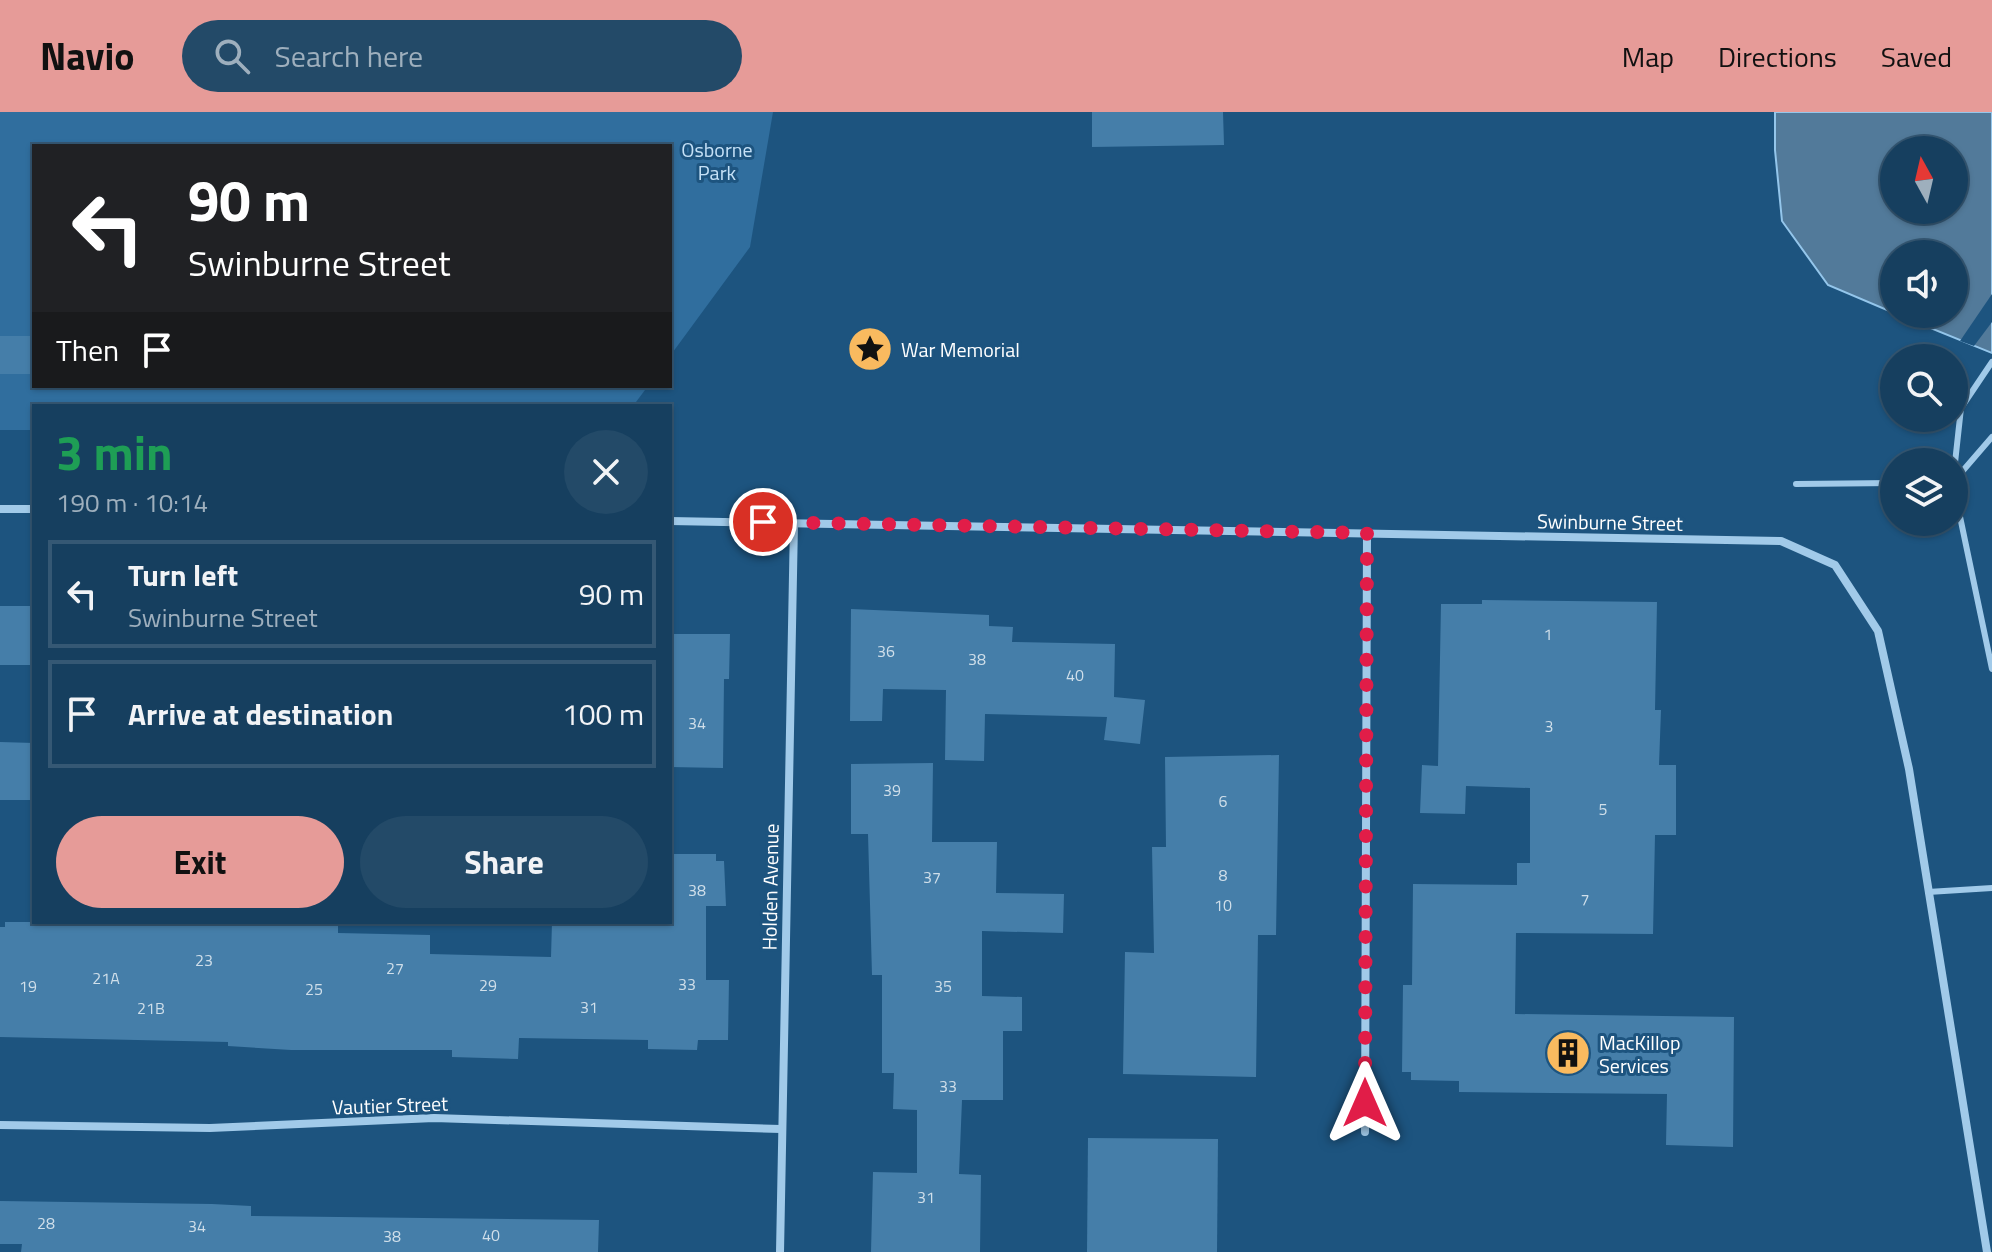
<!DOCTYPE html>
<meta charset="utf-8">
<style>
body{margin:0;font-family:"Titillium Web",sans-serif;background:#234a68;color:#f1f3f6;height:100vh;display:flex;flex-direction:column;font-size:30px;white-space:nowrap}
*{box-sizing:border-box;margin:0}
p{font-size:26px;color:#9eafbd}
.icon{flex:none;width:44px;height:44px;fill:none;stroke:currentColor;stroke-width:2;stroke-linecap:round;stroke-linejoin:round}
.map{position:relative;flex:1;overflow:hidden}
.panel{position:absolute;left:32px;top:292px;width:640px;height:520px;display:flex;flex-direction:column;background:#163f5f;border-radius:0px;box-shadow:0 2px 6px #0004,0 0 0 2px #355874}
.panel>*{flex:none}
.guide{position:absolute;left:32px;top:32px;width:640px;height:244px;border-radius:0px;box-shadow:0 2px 6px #0004,0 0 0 2px #355874;background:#202124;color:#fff;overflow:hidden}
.needle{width:52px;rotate:352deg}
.controls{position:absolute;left:1880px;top:24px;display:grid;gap:16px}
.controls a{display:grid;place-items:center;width:88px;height:88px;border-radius:50%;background:#163f5f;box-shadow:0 2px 6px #0004,0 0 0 2px #355874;font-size:40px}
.pin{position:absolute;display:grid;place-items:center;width:68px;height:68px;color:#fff;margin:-34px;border:4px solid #fff;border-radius:50%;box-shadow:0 2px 8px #0007}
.me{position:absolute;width:88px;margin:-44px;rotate:0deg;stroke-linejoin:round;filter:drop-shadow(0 0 6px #0008)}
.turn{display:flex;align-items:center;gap:28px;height:168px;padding:0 24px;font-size:36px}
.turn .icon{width:104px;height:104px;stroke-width:2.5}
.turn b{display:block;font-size:56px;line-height:68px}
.then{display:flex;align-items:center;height:76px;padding:0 24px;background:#0003;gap:16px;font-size:30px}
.round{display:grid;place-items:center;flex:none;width:84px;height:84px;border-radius:42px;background:#234a68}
.head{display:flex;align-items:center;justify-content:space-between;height:136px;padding:0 24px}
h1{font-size:48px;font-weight:700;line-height:60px;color:#1e9e55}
.cta{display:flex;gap:16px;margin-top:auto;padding:16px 24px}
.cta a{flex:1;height:92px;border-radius:48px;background:#e69b98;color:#111;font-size:32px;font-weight:700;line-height:92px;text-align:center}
.cta a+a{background:#234a68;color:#f1f3f6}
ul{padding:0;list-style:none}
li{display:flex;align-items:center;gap:24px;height:108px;margin:0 16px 12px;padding:0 8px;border:4px solid #355874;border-radius:0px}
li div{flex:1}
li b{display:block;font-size:30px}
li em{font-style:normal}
header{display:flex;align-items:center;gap:48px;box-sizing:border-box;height:112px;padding:0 40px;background:#e69b98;color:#111}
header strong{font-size:38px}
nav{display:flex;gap:44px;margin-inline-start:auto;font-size:28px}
.search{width:560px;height:72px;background:#234a68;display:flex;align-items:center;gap:20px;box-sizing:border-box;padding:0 28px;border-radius:44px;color:#9eafbd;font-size:30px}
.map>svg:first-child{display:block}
.green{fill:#306e9e}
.water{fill:#527a9a;stroke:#94c6eb;stroke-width:2;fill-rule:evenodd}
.pier{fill:#1d547f}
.building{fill:#457ea9}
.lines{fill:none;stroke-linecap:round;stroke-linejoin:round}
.service{stroke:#a1cae9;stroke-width:6}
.minor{stroke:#a1cae9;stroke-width:8}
.route{stroke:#e11d48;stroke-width:14;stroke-dasharray:0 25.2}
.labels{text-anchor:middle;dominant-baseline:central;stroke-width:6;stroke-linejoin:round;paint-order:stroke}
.number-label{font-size:16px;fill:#d0dfea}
.park-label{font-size:20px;fill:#c5e1f7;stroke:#1d547f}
.poi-label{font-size:20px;fill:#fff;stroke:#1d547f;text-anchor:start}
.street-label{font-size:20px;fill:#fff;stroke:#1d547f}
</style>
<header>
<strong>Navio</strong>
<div class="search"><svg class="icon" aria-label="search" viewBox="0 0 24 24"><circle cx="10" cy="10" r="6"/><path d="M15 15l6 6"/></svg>Search here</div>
<nav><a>Map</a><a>Directions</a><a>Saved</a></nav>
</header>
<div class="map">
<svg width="1992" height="1140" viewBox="0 0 1992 1140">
<rect width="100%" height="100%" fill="#1d547f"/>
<polygon class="green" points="0,0 773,0 750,135 670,244 670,34 34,34 34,274 648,274 633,294 34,294 34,318 0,318"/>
<path class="water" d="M1775 0H1992V241L1896 202H1954V142H1894V201L1828 173 1782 109 1775 38ZM1894 38H1954V98H1894Z"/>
<polygon class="pier" points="1992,182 1992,210 1974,234 1960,229"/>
<g class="building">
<polygon points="1092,0 1223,0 1224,33 1092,35"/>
<polygon points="0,224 32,224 31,262 0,262"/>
<polygon points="1482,488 1657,490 1655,598 1661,598 1659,653 1676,653 1676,723 1655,723 1653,822 1516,821 1515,902 1734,905 1733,1035 1666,1033 1667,982 1459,980 1459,969 1411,968 1411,960 1402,960 1403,873 1412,873 1413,772 1517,773 1517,751 1530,751 1530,676 1466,674 1465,702 1420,701 1422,653 1438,654 1441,492 1482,492"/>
<rect x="0" y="494" width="34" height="59"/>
<polygon points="851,497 989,503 989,514 1013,515 1012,530 1115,532 1114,585 1145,588 1140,632 1104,628 1107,605 985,602 984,649 945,648 946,578 883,577 882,609 850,609"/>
<polygon points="670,522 730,522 729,567 724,567 723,656 670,655"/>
<polygon points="0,630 34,631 34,688 0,688"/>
<polygon points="1279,643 1276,823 1258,823 1256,965 1123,962 1125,840 1154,841 1152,735 1166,735 1165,645"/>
<polygon points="933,651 932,730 997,730 996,781 1064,782 1063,821 982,819 982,884 1022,885 1022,919 1003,919 1003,988 962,988 959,1062 981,1063 980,1140 871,1140 873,1060 917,1061 917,998 893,997 894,961 882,961 882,863 872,863 868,722 851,722 851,652"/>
<polygon points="670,742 716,742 716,749 724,749 726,794 706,794 706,868 729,868 728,928 698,928 697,938 648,937 648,928 519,926 518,947 452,945 452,938 291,938 228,934 228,930 0,925 0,815 5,815 5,810 338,810 338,821 430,823 430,842 551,845 552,810 670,810"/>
<polygon points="1088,1026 1218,1027 1217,1140 1087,1140"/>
<polygon points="0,1089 212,1092 251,1094 251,1104 599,1108 598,1140 21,1140 22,1132 0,1132"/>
</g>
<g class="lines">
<g class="service">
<polyline points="1954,360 1961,296 1992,250"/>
<polyline points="1954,369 1992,325"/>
<polyline points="1796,372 1894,371"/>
<polyline points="1954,376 1992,557"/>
<polyline points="1928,780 1992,776"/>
</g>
<g class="minor">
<polyline points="0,397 34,397"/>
<polyline points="670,409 1781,429 1835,453 1878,519 1909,657 1987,1140"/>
<polyline points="0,1013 210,1016 434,1006 781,1017"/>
<polyline points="1365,1020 1367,421"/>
<polyline points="780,1140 794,411"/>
</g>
</g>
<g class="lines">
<polyline class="route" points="763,410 1367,421 1365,991"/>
</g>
<defs>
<g id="sight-disc" transform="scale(2.3)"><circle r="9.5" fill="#f9ba5f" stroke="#1d547f"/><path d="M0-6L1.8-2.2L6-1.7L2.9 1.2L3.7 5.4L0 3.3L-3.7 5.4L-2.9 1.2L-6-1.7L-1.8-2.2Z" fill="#111"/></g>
<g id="building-disc" transform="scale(2.3)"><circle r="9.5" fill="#f9ba5f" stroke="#1d547f"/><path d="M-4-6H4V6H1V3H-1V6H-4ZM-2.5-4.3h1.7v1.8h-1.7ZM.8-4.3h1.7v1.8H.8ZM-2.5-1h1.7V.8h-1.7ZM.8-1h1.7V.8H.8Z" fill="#111"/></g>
</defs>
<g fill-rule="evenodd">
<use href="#sight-disc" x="870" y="237"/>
<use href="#building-disc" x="1568" y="941"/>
</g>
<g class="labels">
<g class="number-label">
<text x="1548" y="522">1</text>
<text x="886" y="539">36</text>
<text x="977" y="547">38</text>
<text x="1075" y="563">40</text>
<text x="697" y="611">34</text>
<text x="1549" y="614">3</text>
<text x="892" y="678">39</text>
<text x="1223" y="689">6</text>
<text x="1603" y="697">5</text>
<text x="1223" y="763">8</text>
<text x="932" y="765">37</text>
<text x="697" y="778">38</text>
<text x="1585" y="787">7</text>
<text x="1223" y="793">10</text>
<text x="204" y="848">23</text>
<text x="395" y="856">27</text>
<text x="106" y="866">21A</text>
<text x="687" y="872">33</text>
<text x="488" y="873">29</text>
<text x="28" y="874">19</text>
<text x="943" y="874">35</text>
<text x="314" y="877">25</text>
<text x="589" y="895">31</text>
<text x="151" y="896">21B</text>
<text x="948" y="974">33</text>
<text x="926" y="1085">31</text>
<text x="46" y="1111">28</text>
<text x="197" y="1114">34</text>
<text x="491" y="1123">40</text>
<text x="392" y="1124">38</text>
</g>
<g class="park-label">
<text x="717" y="37">Osborne<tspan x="717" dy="23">Park</tspan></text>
</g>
<g class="poi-label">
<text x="901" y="237">War Memorial</text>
<text x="1599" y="930">MacKillop<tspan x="1599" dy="23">Services</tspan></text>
</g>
<g class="street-label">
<text transform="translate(1610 410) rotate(1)">Swinburne Street</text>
<text transform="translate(770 775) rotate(-89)">Holden Avenue</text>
<text transform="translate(390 993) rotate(-2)">Vautier Street</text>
</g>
</g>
</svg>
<div class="controls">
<a><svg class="needle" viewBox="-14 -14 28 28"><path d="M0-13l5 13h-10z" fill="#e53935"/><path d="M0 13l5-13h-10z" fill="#9eafbd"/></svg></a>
<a><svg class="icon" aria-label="sound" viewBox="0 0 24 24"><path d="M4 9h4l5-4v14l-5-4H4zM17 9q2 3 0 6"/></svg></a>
<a><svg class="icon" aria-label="search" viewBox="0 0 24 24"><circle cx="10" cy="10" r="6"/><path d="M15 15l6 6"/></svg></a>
<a><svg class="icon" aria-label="layers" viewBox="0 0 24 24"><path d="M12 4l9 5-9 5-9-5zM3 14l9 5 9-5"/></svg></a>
</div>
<div class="pin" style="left:763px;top:410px;background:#d93025"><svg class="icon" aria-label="arrive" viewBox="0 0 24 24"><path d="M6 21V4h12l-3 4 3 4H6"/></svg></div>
<svg class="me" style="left:1365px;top:991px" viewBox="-20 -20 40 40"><path d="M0-17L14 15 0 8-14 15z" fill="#e11d48" stroke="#fff" stroke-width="4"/></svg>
<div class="guide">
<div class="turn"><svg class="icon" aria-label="left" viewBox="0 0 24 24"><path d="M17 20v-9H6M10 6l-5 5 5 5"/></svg><div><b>90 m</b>Swinburne Street</div></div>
<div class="then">Then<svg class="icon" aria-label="arrive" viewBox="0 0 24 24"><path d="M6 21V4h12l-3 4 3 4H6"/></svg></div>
</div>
<section class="panel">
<div class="head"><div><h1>3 min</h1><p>190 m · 10:14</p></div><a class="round"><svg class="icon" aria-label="close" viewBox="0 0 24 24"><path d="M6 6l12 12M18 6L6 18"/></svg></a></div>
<ul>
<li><svg class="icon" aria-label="left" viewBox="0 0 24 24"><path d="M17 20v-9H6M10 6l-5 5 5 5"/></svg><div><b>Turn left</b><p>Swinburne Street</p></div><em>90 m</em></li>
<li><svg class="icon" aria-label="arrive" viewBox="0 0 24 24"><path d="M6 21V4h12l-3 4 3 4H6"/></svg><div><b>Arrive at destination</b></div><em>100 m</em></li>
</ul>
<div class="cta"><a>Exit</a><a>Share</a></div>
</section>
</div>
